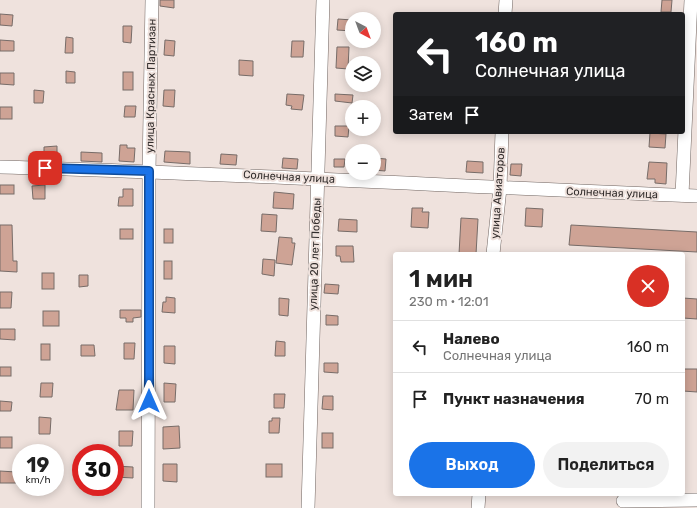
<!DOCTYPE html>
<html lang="ru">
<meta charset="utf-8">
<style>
body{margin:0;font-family:Rubik,sans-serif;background:#f2f2f2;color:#222;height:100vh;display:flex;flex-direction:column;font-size:15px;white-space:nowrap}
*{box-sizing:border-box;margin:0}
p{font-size:13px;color:#767676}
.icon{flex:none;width:22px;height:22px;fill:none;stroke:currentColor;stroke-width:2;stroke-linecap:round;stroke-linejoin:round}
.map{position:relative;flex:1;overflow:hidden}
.sheet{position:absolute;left:393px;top:252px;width:292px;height:244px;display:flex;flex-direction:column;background:#fff;border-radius:4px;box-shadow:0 2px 10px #0003}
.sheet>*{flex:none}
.top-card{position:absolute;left:393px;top:12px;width:292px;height:122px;border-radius:4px;box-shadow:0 2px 10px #0003;background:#202124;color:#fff;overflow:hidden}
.needle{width:26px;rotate:139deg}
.fabs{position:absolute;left:345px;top:12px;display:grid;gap:8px}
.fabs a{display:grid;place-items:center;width:36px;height:36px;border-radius:50%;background:#fff;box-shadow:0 2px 10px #0003;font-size:20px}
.speed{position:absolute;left:12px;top:444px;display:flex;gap:8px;font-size:20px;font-weight:700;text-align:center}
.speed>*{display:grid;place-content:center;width:52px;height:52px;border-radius:50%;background:#fff;box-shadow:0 2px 10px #0003;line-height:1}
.speed small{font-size:10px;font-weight:400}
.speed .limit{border:6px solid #d22;background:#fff;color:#111}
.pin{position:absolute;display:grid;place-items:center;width:34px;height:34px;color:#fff;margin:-17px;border-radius:8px;box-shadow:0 2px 6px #0006}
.me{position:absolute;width:44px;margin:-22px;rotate:0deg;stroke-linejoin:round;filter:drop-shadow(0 0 3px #0008)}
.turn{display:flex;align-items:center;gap:14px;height:84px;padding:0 16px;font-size:18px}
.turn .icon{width:52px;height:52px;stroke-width:2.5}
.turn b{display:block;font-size:28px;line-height:34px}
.then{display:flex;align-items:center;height:38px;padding:0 16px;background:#0003;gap:8px;font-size:15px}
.round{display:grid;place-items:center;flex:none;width:42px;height:42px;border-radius:21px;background:#f2f2f2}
.overview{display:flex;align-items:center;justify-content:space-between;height:68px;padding:0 16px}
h1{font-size:24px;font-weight:600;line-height:30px}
.action{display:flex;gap:8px;margin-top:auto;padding:8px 16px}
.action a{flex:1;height:46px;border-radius:24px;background:#1a73e8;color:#fff;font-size:16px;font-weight:600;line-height:46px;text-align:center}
.action a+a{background:#f2f2f2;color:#222}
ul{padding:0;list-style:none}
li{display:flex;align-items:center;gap:12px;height:52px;padding:0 16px;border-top:1px solid #e0e0e0}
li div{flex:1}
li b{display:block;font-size:15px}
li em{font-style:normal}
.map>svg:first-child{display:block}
.building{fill:#cea395;stroke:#776c68}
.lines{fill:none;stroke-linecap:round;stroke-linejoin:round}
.minor-casing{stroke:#706561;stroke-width:14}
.minor{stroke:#fff;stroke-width:13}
.route-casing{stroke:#114b97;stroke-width:10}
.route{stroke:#1a73e8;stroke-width:7}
.labels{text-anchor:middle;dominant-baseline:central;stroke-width:4;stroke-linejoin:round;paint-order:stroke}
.street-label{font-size:11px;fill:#332e2d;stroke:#efe2dd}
</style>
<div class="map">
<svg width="697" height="508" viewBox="0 0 697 508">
<rect width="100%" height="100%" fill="#efe2dd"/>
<g class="building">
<polygon points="160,0 174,0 174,8 160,6"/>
<polygon points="662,0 672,0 671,12 661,12"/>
<polygon points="0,14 13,15 12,26 0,25"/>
<polygon points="338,19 352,20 352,31 337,30"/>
<polygon points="123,26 132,26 131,43 123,42"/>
<polygon points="66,37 73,38 73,53 65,53"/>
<polygon points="0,40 14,41 14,51 0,51"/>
<polygon points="165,40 175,41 174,56 164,55"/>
<polygon points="292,41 304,41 303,57 291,57"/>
<polygon points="337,47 349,47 348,69 336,68"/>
<polygon points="239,60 253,61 253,76 239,75"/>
<polygon points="66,71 75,72 75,83 66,83"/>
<rect x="123" y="72" width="10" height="18"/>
<polygon points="0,73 14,73 14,85 0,84"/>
<polygon points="34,90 44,91 43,103 34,103"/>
<polygon points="164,90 175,90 174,107 163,106"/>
<polygon points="287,94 304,95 302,110 291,109 292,106 286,105"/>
<polygon points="335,94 353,95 352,103 335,101"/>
<polygon points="125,106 136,106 135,117 124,117"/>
<rect x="0" y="107" width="12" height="12"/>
<polygon points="335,126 349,126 348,137 335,136"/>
<polygon points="650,133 666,134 665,148 649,147"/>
<polygon points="120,145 127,145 127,148 135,148 134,162 119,161"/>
<polygon points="57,146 57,160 44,160 44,147"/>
<polygon points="165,151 190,152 190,164 164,162"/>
<polygon points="81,152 102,153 102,162 81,161"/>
<polygon points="221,154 237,155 236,165 220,164"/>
<polygon points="283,158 298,159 297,169 282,168"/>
<polygon points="374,158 386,159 385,171 374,170"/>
<polygon points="334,159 345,159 344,167 334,167"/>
<polygon points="467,161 483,162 483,173 466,172"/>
<polygon points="649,162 667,163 666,184 655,183 655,179 647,179"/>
<polygon points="511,164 522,164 521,176 510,175"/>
<rect x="0" y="185" width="14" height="9"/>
<polygon points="45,185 45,199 33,199 32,186"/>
<polygon points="123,189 133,189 133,206 118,206 119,197 123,197"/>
<polygon points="274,192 294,194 293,209 273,208"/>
<polygon points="412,208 423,208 422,212 429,212 428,228 411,227"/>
<polygon points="526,208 543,209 542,227 525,226"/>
<polygon points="262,214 277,215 276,232 261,231"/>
<polygon points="461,218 478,219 476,254 459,254"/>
<polygon points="339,219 357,220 357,232 338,231"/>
<polygon points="0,225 12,225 13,261 17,261 17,272 0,271"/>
<polygon points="571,225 697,232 697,252 569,245"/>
<rect x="120" y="229" width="13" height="10"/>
<rect x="164" y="229" width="9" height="14"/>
<polygon points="279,237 292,238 292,243 295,243 292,265 276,263"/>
<polygon points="336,246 353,246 354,262 341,262 340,256 336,256"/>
<polygon points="263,259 275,260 274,276 262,274"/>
<rect x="164" y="261" width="8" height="18"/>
<rect x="42" y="273" width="12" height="16"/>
<polygon points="79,275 88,275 88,286 79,287"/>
<polygon points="325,284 339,285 338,294 324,293"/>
<polygon points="0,292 12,292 11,308 0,308"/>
<polygon points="166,297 175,298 175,313 162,312 163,302 166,302"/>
<polygon points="279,298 289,299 288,316 279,315"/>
<polygon points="683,298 697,299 697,319 683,318"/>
<polygon points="120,310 141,310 141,317 133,318 133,322 126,322 126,318 120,318"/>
<rect x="43" y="311" width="16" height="15"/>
<polygon points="326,315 338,316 338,325 326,325"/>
<polygon points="0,329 15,329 15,340 0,339"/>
<polygon points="276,341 285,342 285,356 275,356"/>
<polygon points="124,343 135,343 134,359 124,359"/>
<rect x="41" y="344" width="9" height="16"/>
<polygon points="81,345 94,345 95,356 81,356"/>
<polygon points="164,346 175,346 175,364 164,363"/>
<polygon points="324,363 338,363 338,373 324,372"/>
<rect x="0" y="367" width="11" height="9"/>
<polygon points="683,369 697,369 697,392 683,391"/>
<polygon points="41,383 53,383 52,397 40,397"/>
<polygon points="164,383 176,384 175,402 164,402"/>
<polygon points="119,390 134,390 133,410 116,410"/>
<polygon points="274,394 285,394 284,408 274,408"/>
<polygon points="323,396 333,396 333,410 322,409"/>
<polygon points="0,401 12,402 11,411 0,411"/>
<polygon points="39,417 51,418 50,434 39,434"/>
<polygon points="272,418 280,418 279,433 269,433 269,421 272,421"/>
<polygon points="179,426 180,448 163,449 163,427"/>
<polygon points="119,431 133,431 132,446 119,446"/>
<rect x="322" y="433" width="11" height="15"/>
<rect x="0" y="437" width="12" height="11"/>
<polygon points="163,464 177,464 177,482 163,481"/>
<rect x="266" y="464" width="16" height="13"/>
<polygon points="115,466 133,467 133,478 115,477"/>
<polygon points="0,471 16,472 16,483 0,483"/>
</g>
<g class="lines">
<g class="minor-casing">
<g id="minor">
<polyline points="505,14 506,0"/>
<path d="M0 167C233 173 465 187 697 196"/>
<polyline points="682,195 691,0"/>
<polyline points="493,254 500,188 502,132"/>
<polyline points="623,501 697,500"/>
<polyline points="148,508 149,171 152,0"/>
<polyline points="308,508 323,0"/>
<polyline points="478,508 479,494"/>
</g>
</g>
<use href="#minor" class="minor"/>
</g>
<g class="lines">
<g class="route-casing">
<polyline id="route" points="45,168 149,171 149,401"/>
</g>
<use href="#route" class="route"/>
</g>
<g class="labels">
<g class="street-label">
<text transform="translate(151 86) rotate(-89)">улица Красных Партизан</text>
<text transform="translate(289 177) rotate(3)">Солнечная улица</text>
<text transform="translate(498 193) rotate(-86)">улица Авиаторов</text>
<text transform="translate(612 193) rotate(2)">Солнечная улица</text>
<text transform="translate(315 254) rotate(-88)">улица 20 лет Победы</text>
</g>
</g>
</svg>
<div class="fabs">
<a><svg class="needle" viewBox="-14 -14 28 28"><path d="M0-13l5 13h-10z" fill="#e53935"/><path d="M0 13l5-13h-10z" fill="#767676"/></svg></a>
<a><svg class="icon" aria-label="layers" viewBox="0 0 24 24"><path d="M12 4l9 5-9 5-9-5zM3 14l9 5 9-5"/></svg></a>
<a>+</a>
<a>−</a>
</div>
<div class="speed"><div>19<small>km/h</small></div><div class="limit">30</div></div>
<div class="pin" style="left:45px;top:168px;background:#d93025"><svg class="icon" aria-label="arrive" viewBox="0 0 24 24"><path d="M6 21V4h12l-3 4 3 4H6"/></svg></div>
<svg class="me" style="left:149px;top:401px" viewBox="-20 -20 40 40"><path d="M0-17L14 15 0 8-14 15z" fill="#1a73e8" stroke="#fff" stroke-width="4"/></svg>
<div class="top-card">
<div class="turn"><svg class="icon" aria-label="left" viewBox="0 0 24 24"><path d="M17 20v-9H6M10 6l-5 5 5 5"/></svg><div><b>160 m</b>Солнечная улица</div></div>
<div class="then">Затем<svg class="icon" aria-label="arrive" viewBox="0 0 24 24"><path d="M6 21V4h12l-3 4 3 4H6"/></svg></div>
</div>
<section class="sheet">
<div class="overview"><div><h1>1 мин</h1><p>230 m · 12:01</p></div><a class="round" style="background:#d93025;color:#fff"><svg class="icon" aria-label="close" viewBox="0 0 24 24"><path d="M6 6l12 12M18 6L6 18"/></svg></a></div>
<ul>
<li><svg class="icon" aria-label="left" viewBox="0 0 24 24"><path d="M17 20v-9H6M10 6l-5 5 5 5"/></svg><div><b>Налево</b><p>Солнечная улица</p></div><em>160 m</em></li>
<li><svg class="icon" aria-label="arrive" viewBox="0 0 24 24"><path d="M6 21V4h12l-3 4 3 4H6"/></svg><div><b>Пункт назначения</b></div><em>70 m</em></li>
</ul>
<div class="action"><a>Выход</a><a>Поделиться</a></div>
</section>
</div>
